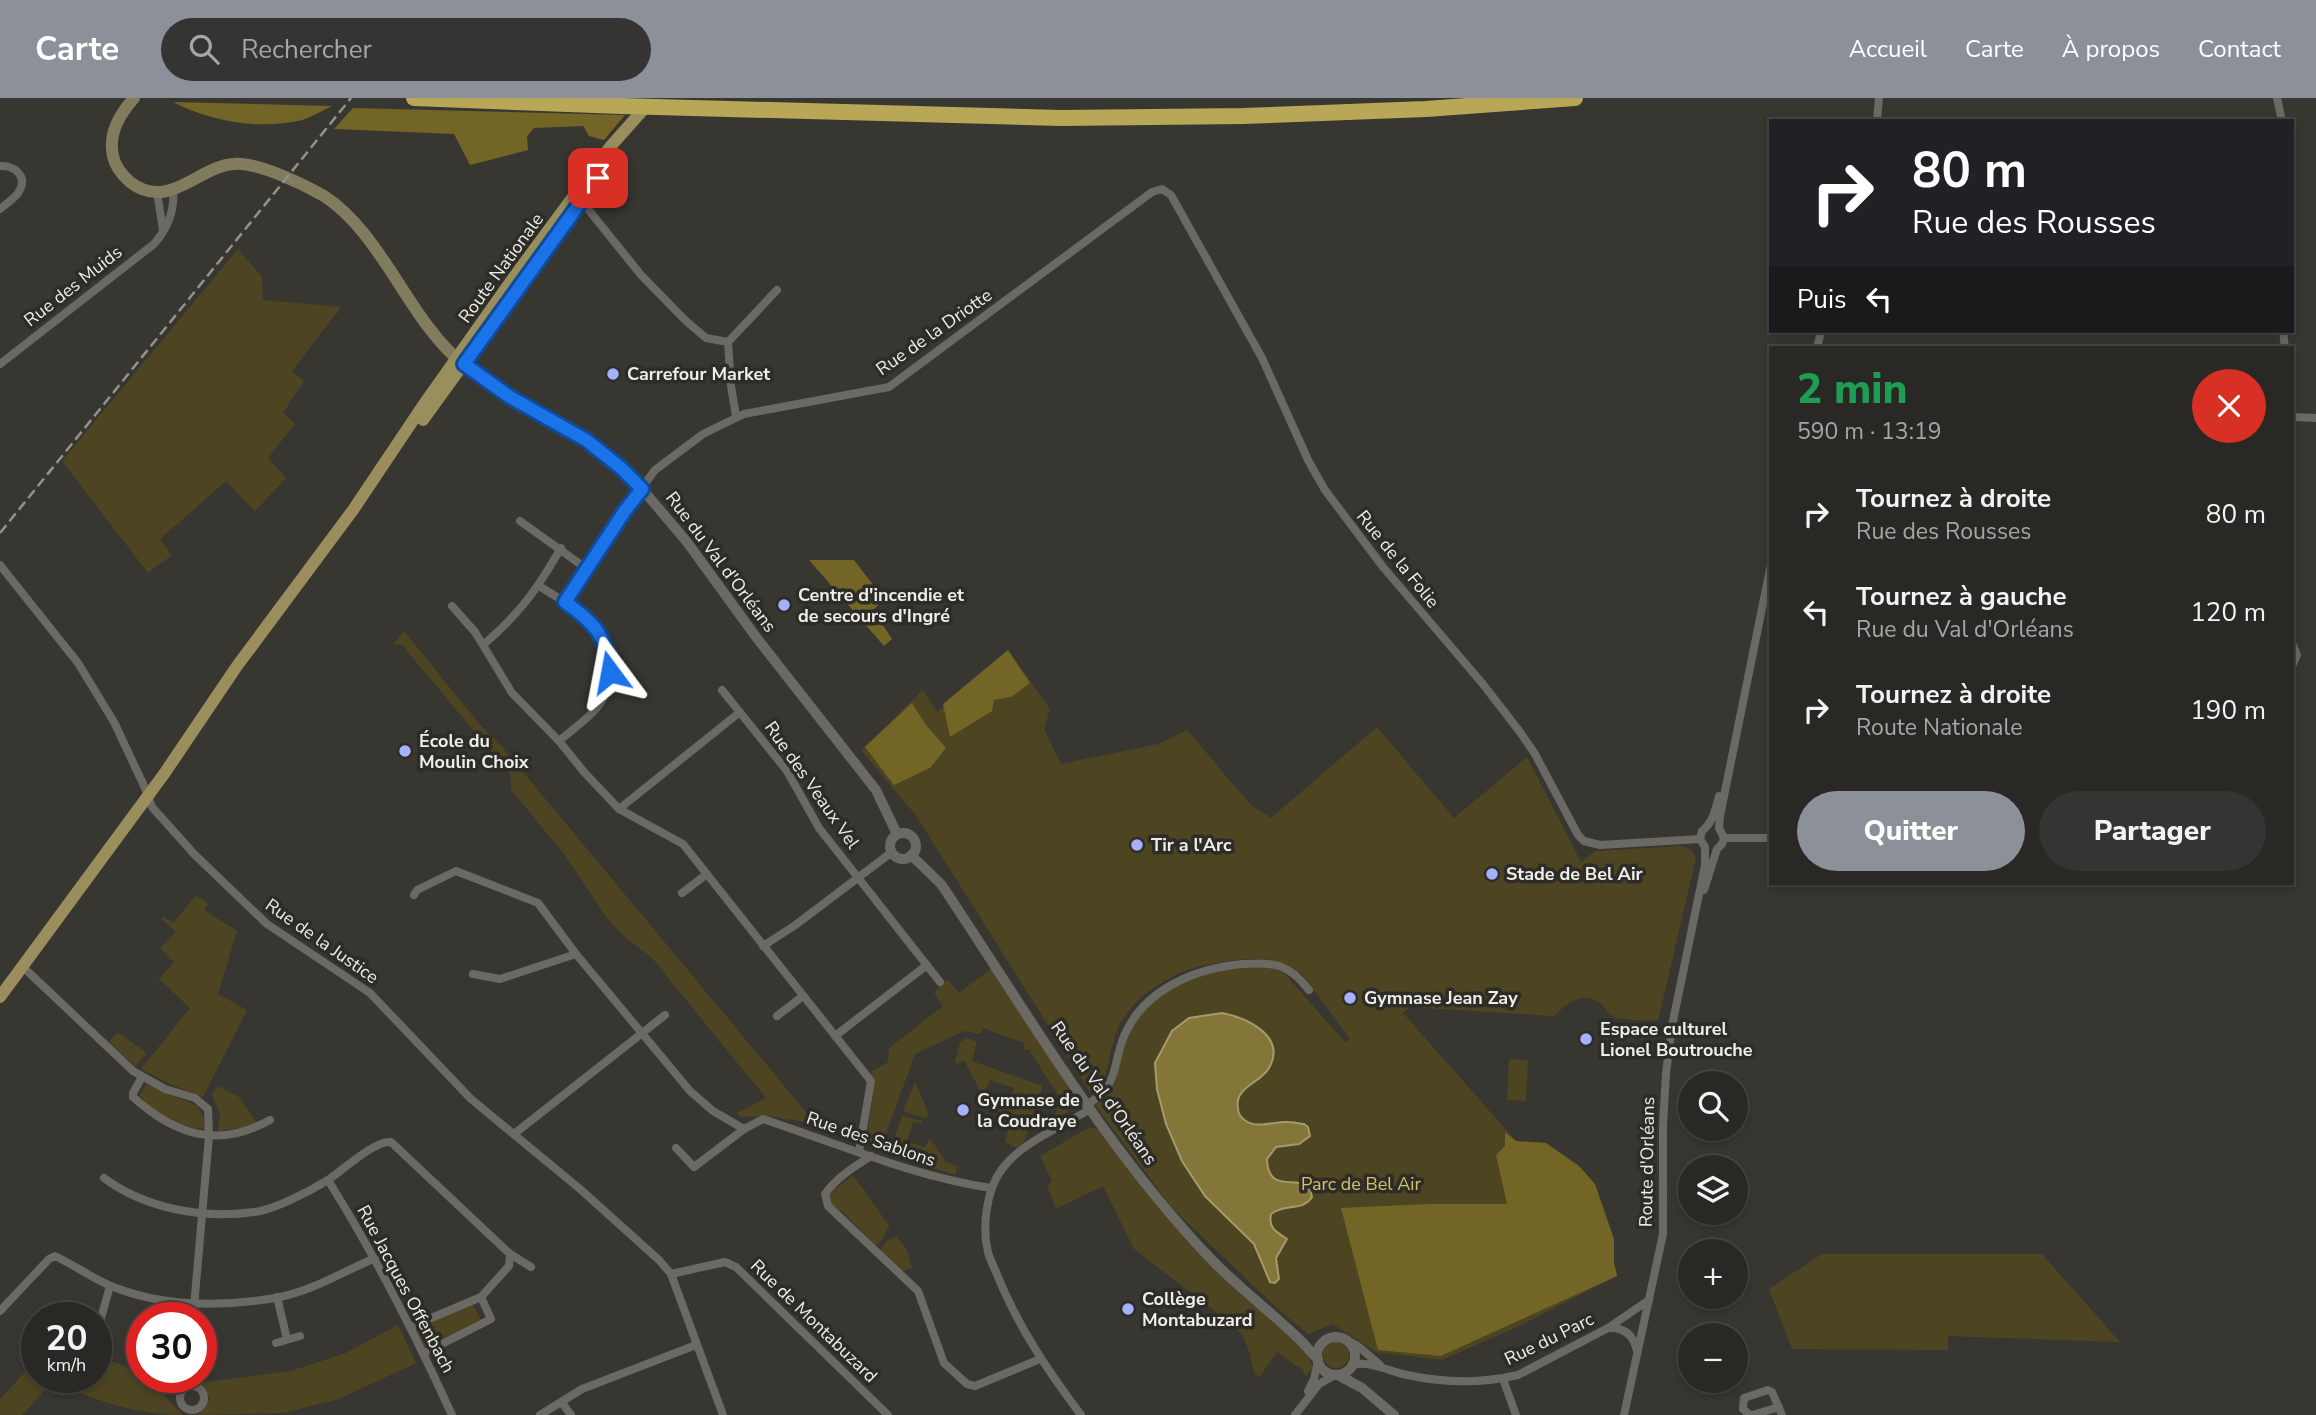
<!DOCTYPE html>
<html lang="fr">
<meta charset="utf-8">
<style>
body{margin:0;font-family:"Nunito Sans",sans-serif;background:#363432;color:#f1f3f6;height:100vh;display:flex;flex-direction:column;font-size:26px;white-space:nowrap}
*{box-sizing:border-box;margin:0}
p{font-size:23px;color:#a5a6a7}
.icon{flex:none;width:38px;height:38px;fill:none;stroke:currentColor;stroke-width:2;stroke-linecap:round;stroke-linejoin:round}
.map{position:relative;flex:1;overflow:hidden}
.drawer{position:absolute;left:1769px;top:248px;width:525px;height:539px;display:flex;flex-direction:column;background:#2a2825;border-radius:0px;box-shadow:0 4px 10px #0003,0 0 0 2px #464442}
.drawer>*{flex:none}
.hud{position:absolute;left:1769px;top:21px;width:525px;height:214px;border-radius:0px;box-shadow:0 4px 10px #0003,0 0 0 2px #464442;background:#202124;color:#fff;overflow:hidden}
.tools{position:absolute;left:1678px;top:973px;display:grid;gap:14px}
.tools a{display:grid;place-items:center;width:70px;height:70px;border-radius:50%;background:#2a2825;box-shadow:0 4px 10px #0003,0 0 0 2px #464442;font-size:35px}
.speed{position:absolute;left:21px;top:1204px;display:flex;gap:14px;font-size:35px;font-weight:700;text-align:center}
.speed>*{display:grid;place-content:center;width:91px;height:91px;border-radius:50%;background:#2a2825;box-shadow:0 4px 10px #0003,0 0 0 2px #464442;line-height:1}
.speed small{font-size:18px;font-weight:400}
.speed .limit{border:10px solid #d22;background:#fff;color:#111}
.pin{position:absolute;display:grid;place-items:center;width:60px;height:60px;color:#fff;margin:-30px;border-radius:14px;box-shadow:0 4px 10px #0006}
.me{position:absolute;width:77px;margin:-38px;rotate:347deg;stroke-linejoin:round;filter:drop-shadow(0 0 5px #0008)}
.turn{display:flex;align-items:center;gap:24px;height:147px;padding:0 28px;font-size:32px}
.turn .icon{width:91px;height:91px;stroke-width:2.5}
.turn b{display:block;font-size:49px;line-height:60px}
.then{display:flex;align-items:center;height:66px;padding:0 28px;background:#0003;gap:14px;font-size:26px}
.round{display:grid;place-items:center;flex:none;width:74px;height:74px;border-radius:37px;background:#363432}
.summary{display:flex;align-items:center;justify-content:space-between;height:119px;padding:0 28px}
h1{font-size:42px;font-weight:800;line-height:52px;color:#1e9e55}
.primary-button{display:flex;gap:14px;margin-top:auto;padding:14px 28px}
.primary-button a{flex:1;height:80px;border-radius:42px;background:#8c9099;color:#fff;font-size:28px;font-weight:800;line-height:80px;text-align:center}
.primary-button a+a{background:#363432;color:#f1f3f6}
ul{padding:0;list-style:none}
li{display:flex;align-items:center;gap:21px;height:98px;padding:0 28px}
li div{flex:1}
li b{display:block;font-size:26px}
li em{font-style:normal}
header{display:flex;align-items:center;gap:42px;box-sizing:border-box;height:98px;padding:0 35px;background:#8c9099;color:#fff}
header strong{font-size:33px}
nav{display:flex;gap:38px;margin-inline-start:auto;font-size:24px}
.search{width:490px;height:63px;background:#363432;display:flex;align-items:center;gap:18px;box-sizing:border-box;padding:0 24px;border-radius:38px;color:#a5a6a7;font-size:26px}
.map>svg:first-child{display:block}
.green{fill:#4d4522}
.forest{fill:#726526}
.water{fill:#837638;stroke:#a39a6d;stroke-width:2}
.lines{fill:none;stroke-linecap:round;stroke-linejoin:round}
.minor{stroke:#6b6963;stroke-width:8}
.tertiary{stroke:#6b6963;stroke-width:10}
.secondary{stroke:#827c5f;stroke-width:12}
.primary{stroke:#998e5c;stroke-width:12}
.motorway{stroke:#b8a757;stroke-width:16}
.rail{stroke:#93928d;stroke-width:2.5;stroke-dasharray:10 5;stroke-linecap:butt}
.route-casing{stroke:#114b97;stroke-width:18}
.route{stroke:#1a73e8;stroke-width:12}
.poi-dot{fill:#a6b1fc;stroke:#2e2c27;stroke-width:2.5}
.labels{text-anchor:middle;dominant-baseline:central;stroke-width:7;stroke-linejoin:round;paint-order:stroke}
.street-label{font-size:18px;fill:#edede9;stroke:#2e2c27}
.poi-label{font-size:18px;font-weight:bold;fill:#edede9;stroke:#2e2c27;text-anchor:start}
.park-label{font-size:18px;fill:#d6c368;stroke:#2e2c27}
</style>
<header>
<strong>Carte</strong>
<div class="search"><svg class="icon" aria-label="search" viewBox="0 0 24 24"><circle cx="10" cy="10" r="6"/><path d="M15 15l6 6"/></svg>Rechercher</div>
<nav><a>Accueil</a><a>Carte</a><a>À propos</a><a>Contact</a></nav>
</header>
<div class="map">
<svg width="2316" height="1317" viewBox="0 0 2316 1317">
<rect width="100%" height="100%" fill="#383631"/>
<g class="green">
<polygon points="238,151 262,179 263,202 341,209 292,273 304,283 283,315 295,326 268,360 286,380 255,413 226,383 160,441 172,457 148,475 62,363"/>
<polygon points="404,533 481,628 504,651 816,1026 770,1018 740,1019 737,1015 766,1000 652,860 624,838 607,820 564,756 511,692 511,677 402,547 393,546"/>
<path d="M1008 552 1050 611 1044 631 1061 666 1158 646 1187 632 1250 706 1271 720 1377 629 1454 720 1527 659 1581 764 1595 753 1683 748 1692 753 1696 760 1658 923C1648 922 1622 923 1614 919 1607 915 1604 907 1597 903 1580 894 1565 908 1554 918L1410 909 1400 917 1404 916 1516 1043 1546 1045 1579 1068 1595 1086 1614 1141V1164L1617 1178 1517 1229 1442 1262 1376 1254 1333 1226 1308 1236 1279 1212 1173 1111 1092 1003 1105 992 1121 950 1140 912 1187 878 1264 865 1284 875 1345 944 1350 941 1302 876 1268 861H1240L1200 868 1177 876 1150 892 1134 906 1121 923 1115 937 1105 979 1090 994 917 719 861 652 923 592 937 614Z"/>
<polygon points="196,797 208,806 204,812 237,833 218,896 247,912 203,999 170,986 141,971 190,910 159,881 174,864 160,850 176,834 162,821 163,818 173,825"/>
<path d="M992 870 1073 994C1074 1012 1067 1016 1053 1024L1060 1000 1029 952 1023 951 1024 945 983 930 980 936 964 933 915 956 880 1052 866 1046 875 984 871 974 888 964 889 950 943 908 934 894 947 881 959 895Z"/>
<polygon points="117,934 147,955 135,968 109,944"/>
<polygon points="967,940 977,944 972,963 1043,988 1024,1044 1017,1050 1005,1044 1008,1032 998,1010 1000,1007 1008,1009 1014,990 990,982 986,992 981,995 964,962 957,966 955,964 960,944"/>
<polygon points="1509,961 1528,962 1526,1003 1507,1002"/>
<polygon points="915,984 928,1014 927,1021 903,1013"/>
<path d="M146 986 198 1008 205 1023V1031C183 1030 152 1017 140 997Z"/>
<polygon points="218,988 239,999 256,1024 244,1029 218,1033 220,1016 212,997"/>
<polygon points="902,1018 922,1023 922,1026 913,1024 907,1043 925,1049 929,1041 932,1043 946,1064 958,1068 955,1077 897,1058 891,1052"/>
<polygon points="1088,1030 1096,1030 1108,1041 1210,1165 1244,1199 1307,1253 1313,1270 1306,1278 1301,1271 1277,1254 1259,1280 1254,1274 1250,1256 1243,1238 1226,1222 1134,1151 1103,1088 1056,1111 1047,1088 1052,1083 1040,1058"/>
<polygon points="853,1077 890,1129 886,1132 883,1140 876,1148 842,1113 839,1113 828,1103 828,1097"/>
<polygon points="897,1138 907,1153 912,1170 901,1174 880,1153 887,1143"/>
<polygon points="1822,1156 2042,1156 2120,1244 1948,1238 1948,1252 1792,1251 1769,1191"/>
<polygon points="472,1204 481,1222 423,1250 414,1232"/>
<polygon points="398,1227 416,1265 339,1301 283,1315 198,1317 210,1300 199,1285 291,1273 346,1255"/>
<path d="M96 1241 102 1243 98 1259 142 1273V1279H183L165 1298 183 1317C137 1317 94 1302 53 1284L22 1317H0V1301L37 1261V1279H96Z"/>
<circle cx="1336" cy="1257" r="13"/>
</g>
<g class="forest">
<path d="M173 4 332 8C323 12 312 19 302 22 259 32 212 24 173 4Z"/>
<polygon points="353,10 625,17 604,42 589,38 583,28 534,30 527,38 528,52 470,67 454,36 334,31"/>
<polygon points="809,462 854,462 884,501 873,512 892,541 884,548"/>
<polygon points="1008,552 1030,585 1011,599 994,602 992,613 950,639 943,606"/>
<polygon points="912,605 926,627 946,650 930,670 894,687 865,649"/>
<polygon points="1505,1034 1516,1043 1546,1045 1579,1068 1595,1086 1614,1141 1614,1164 1617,1178 1441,1258 1378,1252 1341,1110 1429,1106 1507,1106 1496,1057 1505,1048"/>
</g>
<path class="water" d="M1222 915C1247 920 1287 938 1269 970 1261 985 1234 989 1238 1010 1238 1015 1241 1020 1246 1023 1258 1031 1275 1023 1288 1024 1294 1024 1299 1026 1304 1026L1308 1029 1310 1038 1299 1046 1276 1049 1267 1061C1268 1102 1308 1069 1312 1099 1303 1114 1284 1105 1271 1116 1268 1131 1277 1134 1287 1141L1276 1160 1279 1181 1275 1185 1270 1184 1254 1146 1205 1098 1182 1063 1166 1026 1157 991 1155 965 1172 933 1189 920Z"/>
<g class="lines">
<g class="minor">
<polyline points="2277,0 2282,23"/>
<polyline points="1877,23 1879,0"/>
<path d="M0 68C15 67 29 79 18 95 14 101 6 106 0 111"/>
<polyline points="157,94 163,132"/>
<polyline points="579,100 641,177 686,223 706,240 728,244"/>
<polyline points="2283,233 2285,250"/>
<polyline points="728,244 731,288 736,318"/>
<polyline points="728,244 777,192"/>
<polyline points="1817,250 1821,233"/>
<path d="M0 266 154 146C167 131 175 112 173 92"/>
<polyline points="2295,319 2316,320"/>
<polyline points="520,423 587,471"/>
<polyline points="0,467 78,565 114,624 145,690 152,709 194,756 267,826 370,895 471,1001 580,1091 659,1162 671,1176 723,1317"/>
<polyline points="539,488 565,504"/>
<polyline points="452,508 475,534 512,595 559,643 584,674 619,711 683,746 871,983 859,1054"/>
<polyline points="2292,545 2297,557 2292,568"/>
<path d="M483 547C520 515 536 493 561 450"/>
<polyline points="722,592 787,673 819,730 940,884"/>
<path d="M559 643C573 631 594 617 603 601 624 558 598 527 565 504L624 414 655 372 703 336 744 316 889 289 1152 94 1162 91 1171 97 1262 260 1309 364 1325 392 1383 469 1482 585 1520 634 1535 656 1578 737 1584 743 1600 747 1700 741"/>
<polyline points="619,711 740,614"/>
<polyline points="1724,740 1719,730 1720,718 1771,466"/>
<polyline points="1724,740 1771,740"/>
<path d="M1700 741 1702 733C1713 724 1715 713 1719 698"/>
<polyline points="1704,792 1717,751 1722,746 1724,740"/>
<polyline points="682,795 707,776"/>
<path d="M414 797 417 792 456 773 538 805 576 856 690 993 713 1013 744 1031 763 1021C839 1046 912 1078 991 1090"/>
<polyline points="763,848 794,828 892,754"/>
<polyline points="23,869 133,973 165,991 195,1000 208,1011 209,1038 193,1220"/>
<polyline points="473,876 500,881 576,856"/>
<polyline points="777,918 803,898"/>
<polyline points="835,938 927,867"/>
<path d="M142 979 133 995V999C175 1037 218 1051 270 1022"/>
<path d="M1087 1007C1121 983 1111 971 1124 938 1144 891 1196 870 1243 866 1275 864 1289 866 1309 892"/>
<polyline points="514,1036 665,917"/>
<polyline points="676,1050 694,1069 744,1031"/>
<path d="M871 1058C854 1069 837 1079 825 1096L828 1108 918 1193 944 1265 967 1286 975 1288 1040 1261"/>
<path d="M104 1080C146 1111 203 1121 254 1114 274 1112 310 1093 328 1082 343 1072 375 1042 391 1044L510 1156 509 1168 481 1199"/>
<path d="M328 1082C375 1157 415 1236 452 1317"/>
<polyline points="510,1156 531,1169"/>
<polyline points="671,1176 725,1164 736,1169 888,1317"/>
<polyline points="277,1199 287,1241"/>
<path d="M0 1213 49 1161 55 1158C74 1167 92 1180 111 1188 162 1209 222 1209 275 1200 310 1194 343 1174 375 1160"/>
<polyline points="410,1229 481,1199 491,1221 424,1255"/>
<path d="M1608 1230C1625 1229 1634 1238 1637 1253"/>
<polyline points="96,1238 110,1188"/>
<polyline points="1347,1242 1358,1248 1380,1267"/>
<polyline points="276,1245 300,1238"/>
<path d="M1354 1266C1374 1264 1388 1273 1407 1277 1445 1285 1480 1286 1518 1277L1608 1230 1649 1202"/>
<polyline points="1503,1281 1516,1317"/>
<circle cx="192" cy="1300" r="12"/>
<polyline points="1308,1293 1314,1281 1318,1263"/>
<polyline points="562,1305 571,1317"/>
<polyline points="540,1317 582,1291 696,1247"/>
<path d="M1081 1317C1048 1273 1019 1230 998 1179 995 1171 990 1162 988 1154 982 1130 986 1092 1002 1071 1023 1043 1061 1030 1090 1011"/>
<polyline points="1295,1317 1319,1286 1335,1277"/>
<polyline points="1624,1317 1663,1136 1663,1027 1666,975 1672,928 1705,767 1705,749 1700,741"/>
<polyline points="1750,1317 1743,1311 1744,1300 1768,1292 1772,1294 1782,1317"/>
<polyline points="1752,1317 1779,1309"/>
</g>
<g class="tertiary">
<polyline points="464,266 510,299 586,342 637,385 687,444 756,539 876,692 897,736"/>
<circle cx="903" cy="748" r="13"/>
<path d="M911 757 941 786C1027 914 1105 1051 1212 1162 1241 1192 1274 1216 1303 1245 1308 1250 1312 1256 1318 1261"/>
<circle cx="1336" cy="1258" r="19"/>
<polyline points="1338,1277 1362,1290 1394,1317"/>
</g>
<path class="secondary" d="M134 0C120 16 108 35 113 58 115 68 122 77 130 84 169 114 198 68 234 66 258 64 303 86 324 98 383 136 409 223 463 266"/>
<g class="primary">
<polyline points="423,322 615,56"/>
<polyline points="0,899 164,676 237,568 353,412 422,309 519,172 610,49 642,13"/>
</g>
<polyline class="motorway" points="414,0 621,8 1061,20 1243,18 1426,11 1575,0"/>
<polyline class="rail" points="0,435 351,0"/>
</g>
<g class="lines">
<g class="route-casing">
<path id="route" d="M598 80 464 266 510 299 586 342 620 369 642 391 624 414 565 504C592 523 608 538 610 574"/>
</g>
<use href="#route" class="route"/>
</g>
<g class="poi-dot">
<circle cx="613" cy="276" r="7"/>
<circle cx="784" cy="507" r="7"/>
<circle cx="405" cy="653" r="7"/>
<circle cx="1137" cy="747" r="7"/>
<circle cx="1492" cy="776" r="7"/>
<circle cx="1350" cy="900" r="7"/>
<circle cx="1586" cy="941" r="7"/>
<circle cx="963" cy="1012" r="7"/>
<circle cx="1128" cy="1211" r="7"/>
</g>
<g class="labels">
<g class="street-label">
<text transform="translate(501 170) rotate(-54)">Route Nationale</text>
<text transform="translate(73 188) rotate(-38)">Rue des Muids</text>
<text transform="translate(934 234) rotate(-35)">Rue de la Driotte</text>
<text transform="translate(1398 461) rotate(51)">Rue de la Folie</text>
<text transform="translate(721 464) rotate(53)">Rue du Val d'Orléans</text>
<text transform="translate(812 687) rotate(55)">Rue des Veaux Vel</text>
<text transform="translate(322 843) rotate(35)">Rue de la Justice</text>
<text transform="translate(1104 995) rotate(55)">Rue du Val d'Orléans</text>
<text transform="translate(871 1041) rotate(19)">Rue des Sablons</text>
<text transform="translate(1647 1064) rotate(-89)">Route d'Orléans</text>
<text transform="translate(406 1191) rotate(62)">Rue Jacques Offenbach</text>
<text transform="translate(814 1223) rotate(44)">Rue de Montabuzard</text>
<text transform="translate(1549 1241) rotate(-26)">Rue du Parc</text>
</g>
<g class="poi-label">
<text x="627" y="276">Carrefour Market</text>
<text x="798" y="497">Centre d'incendie et<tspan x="798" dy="21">de secours d'Ingré</tspan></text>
<text x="419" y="643">École du<tspan x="419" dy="21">Moulin Choix</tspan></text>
<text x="1151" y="747">Tir a l'Arc</text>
<text x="1506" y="776">Stade de Bel Air</text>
<text x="1364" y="900">Gymnase Jean Zay</text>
<text x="1600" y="931">Espace culturel<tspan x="1600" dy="21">Lionel Boutrouche</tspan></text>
<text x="977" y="1002">Gymnase de<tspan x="977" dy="21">la Coudraye</tspan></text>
<text x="1142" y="1201">Collège<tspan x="1142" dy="21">Montabuzard</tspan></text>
</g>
<g class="park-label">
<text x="1361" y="1086">Parc de Bel Air</text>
</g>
</g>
</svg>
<div class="tools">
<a><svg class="icon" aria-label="search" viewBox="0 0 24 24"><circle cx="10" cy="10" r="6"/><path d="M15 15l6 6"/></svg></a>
<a><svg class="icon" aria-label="layers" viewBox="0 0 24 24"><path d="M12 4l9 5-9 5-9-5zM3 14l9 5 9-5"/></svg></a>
<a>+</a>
<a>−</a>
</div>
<div class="speed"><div>20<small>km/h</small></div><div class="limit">30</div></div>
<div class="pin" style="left:598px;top:80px;background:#d93025"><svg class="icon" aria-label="arrive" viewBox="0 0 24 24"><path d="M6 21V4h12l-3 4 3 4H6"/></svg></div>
<svg class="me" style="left:610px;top:574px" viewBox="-20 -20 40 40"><path d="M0-17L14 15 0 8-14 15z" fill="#1a73e8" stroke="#fff" stroke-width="4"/></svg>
<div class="hud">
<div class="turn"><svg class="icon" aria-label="right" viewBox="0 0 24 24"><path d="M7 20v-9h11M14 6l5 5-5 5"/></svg><div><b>80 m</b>Rue des Rousses</div></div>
<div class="then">Puis<svg class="icon" aria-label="left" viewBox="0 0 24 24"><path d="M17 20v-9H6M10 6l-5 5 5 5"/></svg></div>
</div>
<section class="drawer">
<div class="summary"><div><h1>2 min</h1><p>590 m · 13:19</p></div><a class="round" style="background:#d93025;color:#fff"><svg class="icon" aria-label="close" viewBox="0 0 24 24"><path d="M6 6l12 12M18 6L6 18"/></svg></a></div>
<ul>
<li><svg class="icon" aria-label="right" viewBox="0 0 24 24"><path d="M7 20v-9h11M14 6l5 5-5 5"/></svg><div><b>Tournez à droite</b><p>Rue des Rousses</p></div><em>80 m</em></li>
<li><svg class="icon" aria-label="left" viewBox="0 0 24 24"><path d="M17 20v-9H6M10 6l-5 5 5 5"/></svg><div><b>Tournez à gauche</b><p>Rue du Val d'Orléans</p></div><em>120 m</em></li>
<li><svg class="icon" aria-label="right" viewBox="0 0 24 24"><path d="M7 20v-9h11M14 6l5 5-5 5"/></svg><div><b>Tournez à droite</b><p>Route Nationale</p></div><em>190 m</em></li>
</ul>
<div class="primary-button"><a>Quitter</a><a>Partager</a></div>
</section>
</div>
